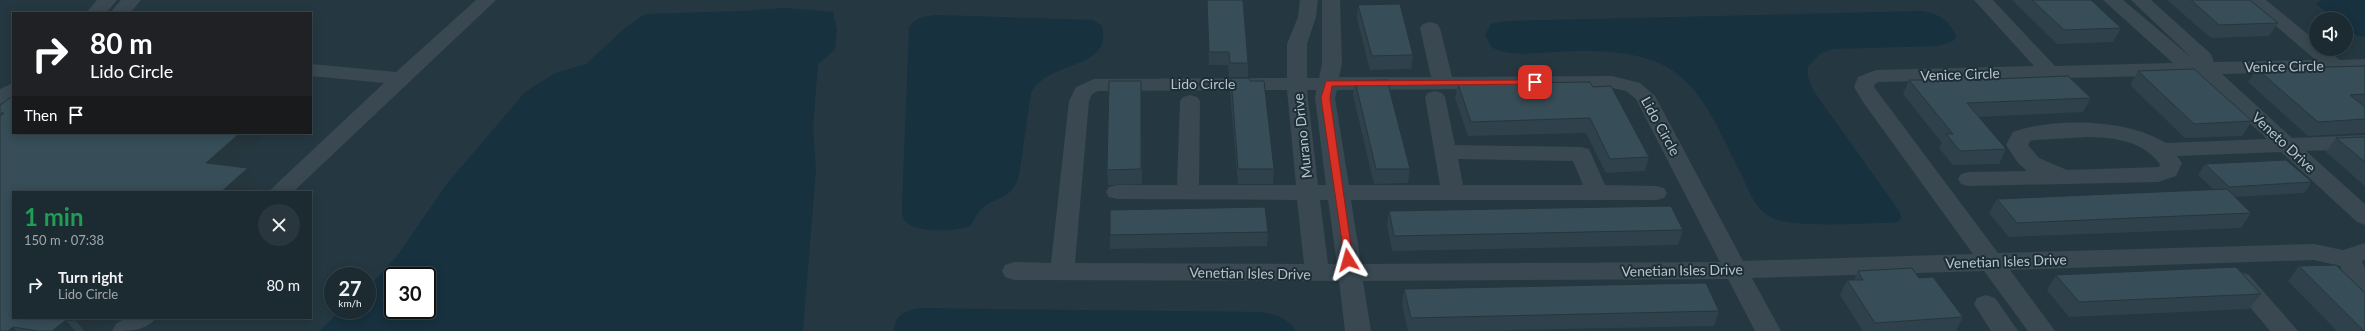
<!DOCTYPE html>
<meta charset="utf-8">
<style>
body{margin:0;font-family:Lato,sans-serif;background:#29363d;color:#f1f3f6;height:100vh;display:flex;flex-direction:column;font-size:15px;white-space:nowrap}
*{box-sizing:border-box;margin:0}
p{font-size:13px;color:#a0a7ab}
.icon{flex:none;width:22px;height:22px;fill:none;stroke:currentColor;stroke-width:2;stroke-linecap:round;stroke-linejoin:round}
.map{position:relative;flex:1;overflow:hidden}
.panel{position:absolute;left:12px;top:191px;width:300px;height:128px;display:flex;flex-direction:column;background:#1c2a31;border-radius:0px;box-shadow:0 2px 10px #0003,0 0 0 1px #3a464d}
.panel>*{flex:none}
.hud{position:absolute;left:12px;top:12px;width:300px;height:122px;border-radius:0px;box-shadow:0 2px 10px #0003,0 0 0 1px #3a464d;background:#202124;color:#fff;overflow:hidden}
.controls{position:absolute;left:2309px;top:12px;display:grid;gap:8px}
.controls a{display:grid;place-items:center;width:44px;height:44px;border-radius:50%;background:#1c2a31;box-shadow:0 2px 10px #0003,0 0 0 1px #3a464d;font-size:20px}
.speed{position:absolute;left:324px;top:267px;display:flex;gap:8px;font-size:20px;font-weight:700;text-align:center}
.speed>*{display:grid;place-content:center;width:52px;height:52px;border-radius:50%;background:#1c2a31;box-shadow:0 2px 10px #0003,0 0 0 1px #3a464d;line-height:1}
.speed small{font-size:10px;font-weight:400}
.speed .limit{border:2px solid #111;border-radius:6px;background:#fff;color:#111}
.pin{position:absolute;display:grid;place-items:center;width:34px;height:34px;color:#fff;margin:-17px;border-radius:8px;box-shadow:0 2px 6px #0006}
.me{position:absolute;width:44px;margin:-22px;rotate:352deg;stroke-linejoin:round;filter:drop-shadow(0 0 3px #0008)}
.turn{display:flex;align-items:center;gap:14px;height:84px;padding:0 12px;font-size:18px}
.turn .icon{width:52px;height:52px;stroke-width:2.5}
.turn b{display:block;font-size:28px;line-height:34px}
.then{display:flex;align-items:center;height:38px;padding:0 12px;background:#0003;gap:8px;font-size:15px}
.round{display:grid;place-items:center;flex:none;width:42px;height:42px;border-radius:21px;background:#29363d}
.overview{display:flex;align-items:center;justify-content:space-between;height:68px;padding:0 12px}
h1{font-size:24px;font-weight:700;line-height:30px;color:#1e9e55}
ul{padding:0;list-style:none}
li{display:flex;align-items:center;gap:12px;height:52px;padding:0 12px}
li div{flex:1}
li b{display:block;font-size:15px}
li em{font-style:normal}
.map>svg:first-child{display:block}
.water{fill:#17313f;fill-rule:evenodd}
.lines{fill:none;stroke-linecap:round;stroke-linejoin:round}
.minor{fill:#394851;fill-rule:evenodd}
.wall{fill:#2f424b}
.shaded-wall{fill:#26363d}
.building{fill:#374d57;stroke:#26363d}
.route{fill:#d93025;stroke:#8d1f18}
.labels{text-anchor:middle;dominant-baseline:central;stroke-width:4;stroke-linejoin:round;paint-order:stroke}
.street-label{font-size:14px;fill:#b6c3cb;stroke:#1e2e36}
</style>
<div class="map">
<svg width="2365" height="331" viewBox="0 0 2365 331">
<rect width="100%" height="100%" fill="#253841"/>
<g class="water">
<polygon points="2322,0 2365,0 2365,37 2356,35 2346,28 2346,19 2334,19 2316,4"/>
<path d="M785 8 833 12 837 29 835 50 818 64 813 129 816 170 803 331H319L342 310H367V289L397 256 446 185 525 92 555 73 586 64 625 28 645 14 742 11ZM393 276H427V310H393Z"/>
<path d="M1922 11C1938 13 1951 21 1956 37L1953 41 1939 46 1834 49 1821 53 1808 66V77L1813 90 1900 212 1901 218 1898 222 1889 223C1863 223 1798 228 1775 219 1756 212 1749 191 1741 174 1722 138 1705 90 1669 68 1635 49 1591 50 1553 52 1532 53 1510 57 1491 47L1485 35 1491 24 1507 21Z"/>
<path d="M937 15 1093 20 1102 26C1113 71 1048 59 1031 93L1019 176C1011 199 1003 194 985 206 978 211 975 219 970 226 956 231 917 234 906 222 902 217 902 212 902 207L909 27C916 17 925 16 937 15Z"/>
<path d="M920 308 1260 312C1275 314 1287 317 1296 331H894C894 315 906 310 920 308Z"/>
</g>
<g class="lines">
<g class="minor">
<polygon points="97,0 117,0 106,13 86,13"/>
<polygon points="121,0 141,0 130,13 110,13"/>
<polygon points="476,0 496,0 293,192 268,192 384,83 311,76 311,64 396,72"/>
<path d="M1300 0H1318L1316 17 1307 44V78H1319L1322 64V0H1340L1342 64 1339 77H1431L1420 28 1423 24 1430 22 1437 24 1440 28 1452 77 1612 76 1640 83 1655 96 1743 261 1973 254 1863 102 1854 87 1858 77 1876 70 2034 66 1974 0H1993L2055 66 2173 63 2103 0H2123L2192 58 2131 0H2151L2211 54 2214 62 2316 60 2245 0H2266L2316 41V49H2326L2340 60 2365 59V71L2222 74 2292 138 2365 135V149L2306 151 2365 204V225L2357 222 2281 152 2177 156 2182 163 2176 176 2158 182 1969 186 1961 184 1958 179 1961 174 1969 172 2027 171 2018 163 2006 145 2013 132C2055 117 2128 119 2166 143L2267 139 2199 75 1879 82 1875 84 1874 87 1998 253 2314 244 2343 250 2365 243V260L2362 261 2365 269V292C2351 287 2345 280 2340 266L2314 260 2010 270 2055 331H2028L1984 271 1752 278 1781 331H1755L1728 279 1363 281 1371 331H1345L1339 281 1014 280 1005 277 1002 271 1005 265 1014 262 1051 263 1069 101 1076 87 1094 79 1287 78V44L1298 17ZM1612 88 1626 91 1636 99 1720 262 1361 264 1351 200H1656L1664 198 1667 193 1664 188 1656 186 1605 185 1589 149 1581 147 1455 145 1445 97 1442 93 1435 91 1428 93 1425 97 1440 185H1349L1335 98 1337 90ZM1287 90 1296 185H1199L1200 101 1197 97 1190 95 1183 97 1180 101 1177 185H1117L1109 187 1106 192 1109 197 1117 199 1297 200 1304 264 1075 263 1089 101 1092 94 1098 91ZM1307 90H1316L1315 98 1326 185H1318ZM2088 137C2116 138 2141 140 2160 164L2159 167 2067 170 2039 158 2028 145 2030 141 2035 140ZM1458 159 1573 161 1583 185H1463ZM1320 200H1328L1337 264H1328Z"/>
<polygon points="13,83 13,98 0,104 0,89"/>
<polygon points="2240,272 2249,275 2298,331 2270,331 2228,281 2231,275"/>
<polygon points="1986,295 1995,298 2018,331 1991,331 1974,304 1977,298"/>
<path d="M125 318H156C146 331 130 331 112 331L116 324Z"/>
</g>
</g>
<g class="wall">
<polygon points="1207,0 1248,63 1248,77 1229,77 1228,65 1209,65"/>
<polygon points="2012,0 2091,0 2121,28 2113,42 2057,44"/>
<polygon points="2167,0 2250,0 2278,23 2269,36 2211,38"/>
<polygon points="1358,5 1413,55 1411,69 1370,70 1357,18"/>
<polygon points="2365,66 2365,133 2308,136 2248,82 2257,69"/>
<polygon points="2138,71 2252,121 2242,136 2185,138 2130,85"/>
<polygon points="1927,76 1994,79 2091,98 2083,112 1978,117 2006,149 1999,164 1953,165 1939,148 1942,143 1903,94 1909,80 1925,80"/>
<polygon points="1231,78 1250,81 1274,169 1273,184 1238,184 1230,92"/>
<polygon points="1141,81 1142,184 1108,185 1107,170"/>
<polygon points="1355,81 1410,169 1408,183 1374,184 1353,95"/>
<polygon points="1458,84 1593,87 1649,157 1645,171 1606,173 1586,133 1468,136 1455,98"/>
<polygon points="0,105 269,133 231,166 258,184 97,331 0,331"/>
<polygon points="2365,137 2365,186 2326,152 2336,138"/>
<polygon points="2205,164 2312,182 2304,193 2234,197 2251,213 2241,228 2009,237 1989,213 1997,199 2214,190 2198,175"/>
<polygon points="1389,211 1683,230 1678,245 1392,251 1387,225"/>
<polygon points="1268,232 1267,246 1110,249 1110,235"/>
<polygon points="2299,266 2365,331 2337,331 2288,281"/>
<polygon points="1858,271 1919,278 1963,317 1956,331 1863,331 1840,295 1847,280 1854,280"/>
<polygon points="2056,275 2261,294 2249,309 2069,317 2047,290"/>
<polygon points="1404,289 1719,311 1714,326 1467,331 1408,331 1402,304"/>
</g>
<g class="shaded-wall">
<polygon points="240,133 269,133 216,179 206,163"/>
<polygon points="248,168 258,184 250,192 221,192"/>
<polygon points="79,318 111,318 97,331 84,331 76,321"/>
<polygon points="66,320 75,331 52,331"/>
<polygon points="13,327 16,331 8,331"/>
</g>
<g class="building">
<polygon points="1207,0 1243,0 1248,63 1230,63 1229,52 1209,52"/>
<polygon points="2032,0 2091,0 2121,28 2064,30"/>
<polygon points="2191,0 2250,0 2278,23 2219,25"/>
<polygon points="1400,4 1413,55 1372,56 1358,5"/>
<polygon points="2365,66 2365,94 2350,95 2365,107 2365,119 2318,122 2257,69"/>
<polygon points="2194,69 2252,121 2194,124 2138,71"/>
<polygon points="1989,73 1994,79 2068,76 2091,98 1967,103 2006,149 1960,151 1946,134 1953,134 1909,80 1930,80 1927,76"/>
<polygon points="1231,78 1249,78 1250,81 1264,81 1274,169 1238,169"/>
<polygon points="1387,80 1410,169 1376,169 1355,81"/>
<polygon points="1109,81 1141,81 1141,169 1107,170"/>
<polygon points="1590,82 1593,87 1611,86 1649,157 1610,159 1590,118 1471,122 1458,84"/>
<polygon points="13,96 13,133 240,133 206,163 248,168 221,192 13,192 13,318 79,318 76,321 66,320 52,331 38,331 13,327 8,331 0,331 0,116 4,113 0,113 0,105"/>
<polygon points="2365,137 2365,162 2336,138"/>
<polygon points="2286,160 2312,182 2229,187 2205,164"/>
<polygon points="2227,189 2251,213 2017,223 1997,199"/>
<polygon points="1671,206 1683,230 1394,236 1389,211"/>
<polygon points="1265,207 1268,232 1110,235 1110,210"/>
<polygon points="2336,265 2365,293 2365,331 2364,331 2299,266"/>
<polygon points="2236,267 2261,294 2079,302 2056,275"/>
<polygon points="1912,268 1919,278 1933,277 1963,317 1875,323 1847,280 1863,280 1858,271"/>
<polygon points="1706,283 1719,311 1411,318 1404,289"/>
</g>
<polygon class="route" points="1535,80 1540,82 1538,84 1332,86 1330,98 1353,260 1348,263 1345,262 1321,98 1326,81"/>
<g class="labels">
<g class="street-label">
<text transform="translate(2284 66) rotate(-1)">Venice Circle</text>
<text transform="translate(1960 74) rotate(-2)">Venice Circle</text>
<text x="1203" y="83">Lido Circle</text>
<text transform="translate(1661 126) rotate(61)">Lido Circle</text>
<text transform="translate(1302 136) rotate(-96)">Murano Drive</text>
<text transform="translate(2284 142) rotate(43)">Veneto Drive</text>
<text transform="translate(2006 261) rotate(-2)">Venetian Isles Drive</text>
<text transform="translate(1682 270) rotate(-1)">Venetian Isles Drive</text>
<text transform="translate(1250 273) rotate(1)">Venetian Isles Drive</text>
</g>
</g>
</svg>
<div class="controls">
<a><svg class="icon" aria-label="sound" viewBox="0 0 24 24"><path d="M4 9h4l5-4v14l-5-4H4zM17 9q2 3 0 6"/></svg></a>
</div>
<div class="speed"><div>27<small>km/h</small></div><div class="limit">30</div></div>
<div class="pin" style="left:1535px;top:82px;background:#d93025"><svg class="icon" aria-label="arrive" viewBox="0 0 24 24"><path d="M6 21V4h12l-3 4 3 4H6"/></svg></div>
<svg class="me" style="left:1348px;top:260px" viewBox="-20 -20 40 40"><path d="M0-17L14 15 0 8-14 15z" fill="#d93025" stroke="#fff" stroke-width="4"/></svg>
<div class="hud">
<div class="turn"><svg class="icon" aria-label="right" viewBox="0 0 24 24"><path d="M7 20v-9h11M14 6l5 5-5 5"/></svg><div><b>80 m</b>Lido Circle</div></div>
<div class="then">Then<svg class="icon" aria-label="arrive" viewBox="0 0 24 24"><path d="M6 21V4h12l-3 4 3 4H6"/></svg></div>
</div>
<section class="panel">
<div class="overview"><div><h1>1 min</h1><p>150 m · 07:38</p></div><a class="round"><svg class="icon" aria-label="close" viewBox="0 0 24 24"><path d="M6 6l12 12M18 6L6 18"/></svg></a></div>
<ul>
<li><svg class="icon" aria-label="right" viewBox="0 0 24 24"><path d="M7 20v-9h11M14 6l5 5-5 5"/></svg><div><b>Turn right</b><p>Lido Circle</p></div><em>80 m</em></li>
</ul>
</section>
</div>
